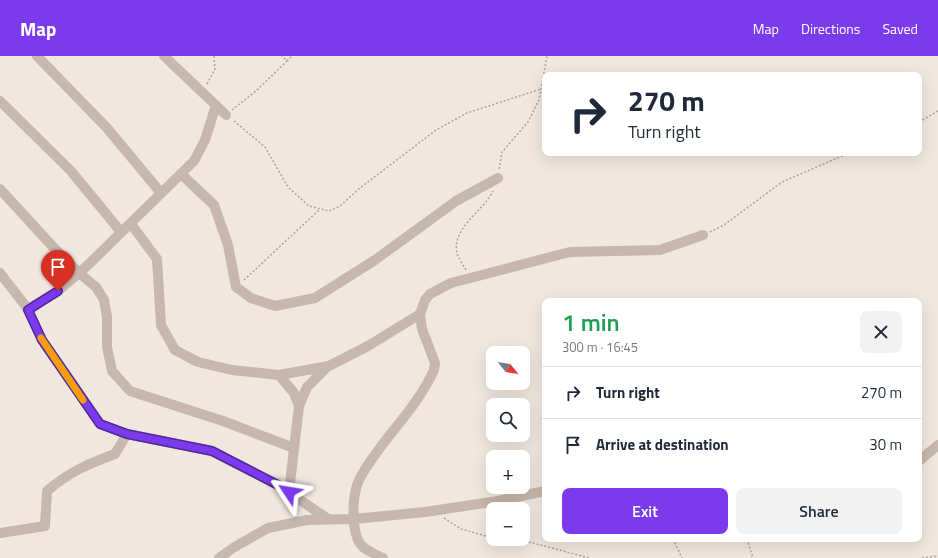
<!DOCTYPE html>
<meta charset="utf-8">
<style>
body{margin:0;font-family:"Titillium Web",sans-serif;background:#f2f2f3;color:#1f2937;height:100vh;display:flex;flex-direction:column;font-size:15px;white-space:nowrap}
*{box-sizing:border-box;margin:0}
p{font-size:13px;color:#747a83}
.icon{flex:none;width:22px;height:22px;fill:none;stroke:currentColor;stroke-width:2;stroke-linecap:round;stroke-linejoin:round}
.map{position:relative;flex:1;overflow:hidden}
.side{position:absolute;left:542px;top:242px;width:380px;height:244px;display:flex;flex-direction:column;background:#fff;border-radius:8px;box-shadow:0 4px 16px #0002}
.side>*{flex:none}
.top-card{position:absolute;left:542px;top:16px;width:380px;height:84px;border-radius:8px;box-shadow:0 4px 16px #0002;background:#fff;color:#1f2937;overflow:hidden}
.needle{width:26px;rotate:120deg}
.buttons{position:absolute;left:486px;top:290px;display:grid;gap:8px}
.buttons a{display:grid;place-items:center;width:44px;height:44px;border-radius:8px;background:#fff;box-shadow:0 4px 16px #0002;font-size:20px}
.pin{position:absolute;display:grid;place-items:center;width:34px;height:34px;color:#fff;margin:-41px -17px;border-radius:50% 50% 50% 0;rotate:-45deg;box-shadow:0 0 4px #0007}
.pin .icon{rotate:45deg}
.me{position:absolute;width:44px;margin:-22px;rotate:303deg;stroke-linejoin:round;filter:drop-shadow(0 0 3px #0008)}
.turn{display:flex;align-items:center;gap:14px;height:84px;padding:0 20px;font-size:18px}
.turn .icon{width:52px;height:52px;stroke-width:2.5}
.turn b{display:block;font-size:28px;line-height:34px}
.round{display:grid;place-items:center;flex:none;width:42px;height:42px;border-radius:8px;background:#f2f2f3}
.overview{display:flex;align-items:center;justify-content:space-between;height:68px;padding:0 20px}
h1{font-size:24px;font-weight:600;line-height:30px;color:#1e9e55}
.button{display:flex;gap:8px;margin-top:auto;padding:8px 20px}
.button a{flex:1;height:46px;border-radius:8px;background:#7c3aed;color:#fff;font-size:16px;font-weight:600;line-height:46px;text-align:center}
.button a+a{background:#f2f2f3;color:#1f2937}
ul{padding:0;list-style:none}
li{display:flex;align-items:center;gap:12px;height:52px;padding:0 20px;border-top:1px solid #e0e1e3}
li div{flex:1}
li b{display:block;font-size:15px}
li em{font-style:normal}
header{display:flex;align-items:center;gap:24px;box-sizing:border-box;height:56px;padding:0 20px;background:#7c3aed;color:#fff}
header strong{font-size:19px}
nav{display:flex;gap:22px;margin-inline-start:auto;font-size:14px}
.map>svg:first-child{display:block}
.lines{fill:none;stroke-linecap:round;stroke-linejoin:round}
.path{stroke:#b3a196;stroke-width:1.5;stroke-dasharray:2 2;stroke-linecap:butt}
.minor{stroke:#c7b7ac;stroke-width:10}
.route-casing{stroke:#51269a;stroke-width:10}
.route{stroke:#7c3aed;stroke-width:7}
.slow{stroke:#f59e0b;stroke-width:7}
</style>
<header>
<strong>Map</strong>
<nav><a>Map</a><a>Directions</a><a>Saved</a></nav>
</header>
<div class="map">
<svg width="938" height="502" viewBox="0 0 938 502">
<rect width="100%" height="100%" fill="#f0e7df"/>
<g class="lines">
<g class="path">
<polyline points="287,5 292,0"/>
<polyline points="207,28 215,13 214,0"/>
<polyline points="232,54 256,35 287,5 282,0"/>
<polyline points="234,65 265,91 288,131 309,150 329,155 340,150 360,132 436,74 467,57 541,33"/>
<polyline points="919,66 938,55"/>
<polyline points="499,113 502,96 528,66 539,44 547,0"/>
<polyline points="710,176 724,169 782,126 849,97"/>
<path d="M466 214C463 209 460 204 458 200 448 174 484 155 493 135"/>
<polyline points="244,224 320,153"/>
<polyline points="444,462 461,473 493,482"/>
<polyline points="501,483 525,485 590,502"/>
<polyline points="673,483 682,502"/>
<polyline points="747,483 753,502"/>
<polyline points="922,502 938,500"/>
</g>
<g class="minor">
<polyline points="37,0 107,72 161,137"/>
<polyline points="164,0 226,59"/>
<polyline points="0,45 71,115 121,176"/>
<polyline points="181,118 214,149 228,189 236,231 251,242 275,250 315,242 375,204 456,145 498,122"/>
<polyline points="0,133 54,192 79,217 96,231 104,244 107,261 107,291 112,315 130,335 223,365 294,392"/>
<polyline points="131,168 157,203 161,269 175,294 198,306 232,314 279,319 329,310 368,290 420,258"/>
<polyline points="0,217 28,253 42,284 100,368 127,378 212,395 278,429 328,463"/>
<polyline points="28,253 58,235 88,209 194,105 205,84 216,49"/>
<polyline points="279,319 294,337 299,350 289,436"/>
<polyline points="299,350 307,331 328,310"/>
<polyline points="919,405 938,389"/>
<path d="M0 477 45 470 47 435C69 416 88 408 115 398L127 378"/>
<polyline points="219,502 233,492 268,472 307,464 354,463 425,456 498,445 545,435"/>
<path d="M383 502C377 499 367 495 362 490 350 476 352 437 360 422 380 384 415 356 434 314L435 307 422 273 420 258 425 244 430 238 451 227 570 196 660 194 703 179"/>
</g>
</g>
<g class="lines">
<g class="route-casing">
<polyline id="route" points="58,235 28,254 42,284 100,368 127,378 212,395 278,429 289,436"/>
</g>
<use href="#route" class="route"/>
<polyline class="slow" points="41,282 83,344"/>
</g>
</svg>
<div class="buttons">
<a><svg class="needle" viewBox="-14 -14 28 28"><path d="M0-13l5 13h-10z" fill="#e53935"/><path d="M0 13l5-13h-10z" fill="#747a83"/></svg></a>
<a><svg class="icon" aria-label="search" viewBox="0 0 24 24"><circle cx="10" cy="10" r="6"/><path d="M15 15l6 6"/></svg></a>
<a>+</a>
<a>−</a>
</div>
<div class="pin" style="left:58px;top:235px;background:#d93025"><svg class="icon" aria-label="arrive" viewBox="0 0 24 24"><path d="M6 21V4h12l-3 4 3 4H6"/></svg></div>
<svg class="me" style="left:289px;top:436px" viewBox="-20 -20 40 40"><path d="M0-17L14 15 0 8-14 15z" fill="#7c3aed" stroke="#fff" stroke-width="4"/></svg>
<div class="top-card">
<div class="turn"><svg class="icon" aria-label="right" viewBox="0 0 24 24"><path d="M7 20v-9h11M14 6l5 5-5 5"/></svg><div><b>270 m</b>Turn right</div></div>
</div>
<section class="side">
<div class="overview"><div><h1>1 min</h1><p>300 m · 16:45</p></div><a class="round"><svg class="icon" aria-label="close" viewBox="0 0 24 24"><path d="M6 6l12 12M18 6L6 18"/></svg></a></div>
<ul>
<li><svg class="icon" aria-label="right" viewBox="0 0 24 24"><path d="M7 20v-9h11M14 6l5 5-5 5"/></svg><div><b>Turn right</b></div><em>270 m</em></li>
<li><svg class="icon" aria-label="arrive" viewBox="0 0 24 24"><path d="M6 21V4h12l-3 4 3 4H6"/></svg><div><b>Arrive at destination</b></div><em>30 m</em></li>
</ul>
<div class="button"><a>Exit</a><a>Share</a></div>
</section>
</div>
